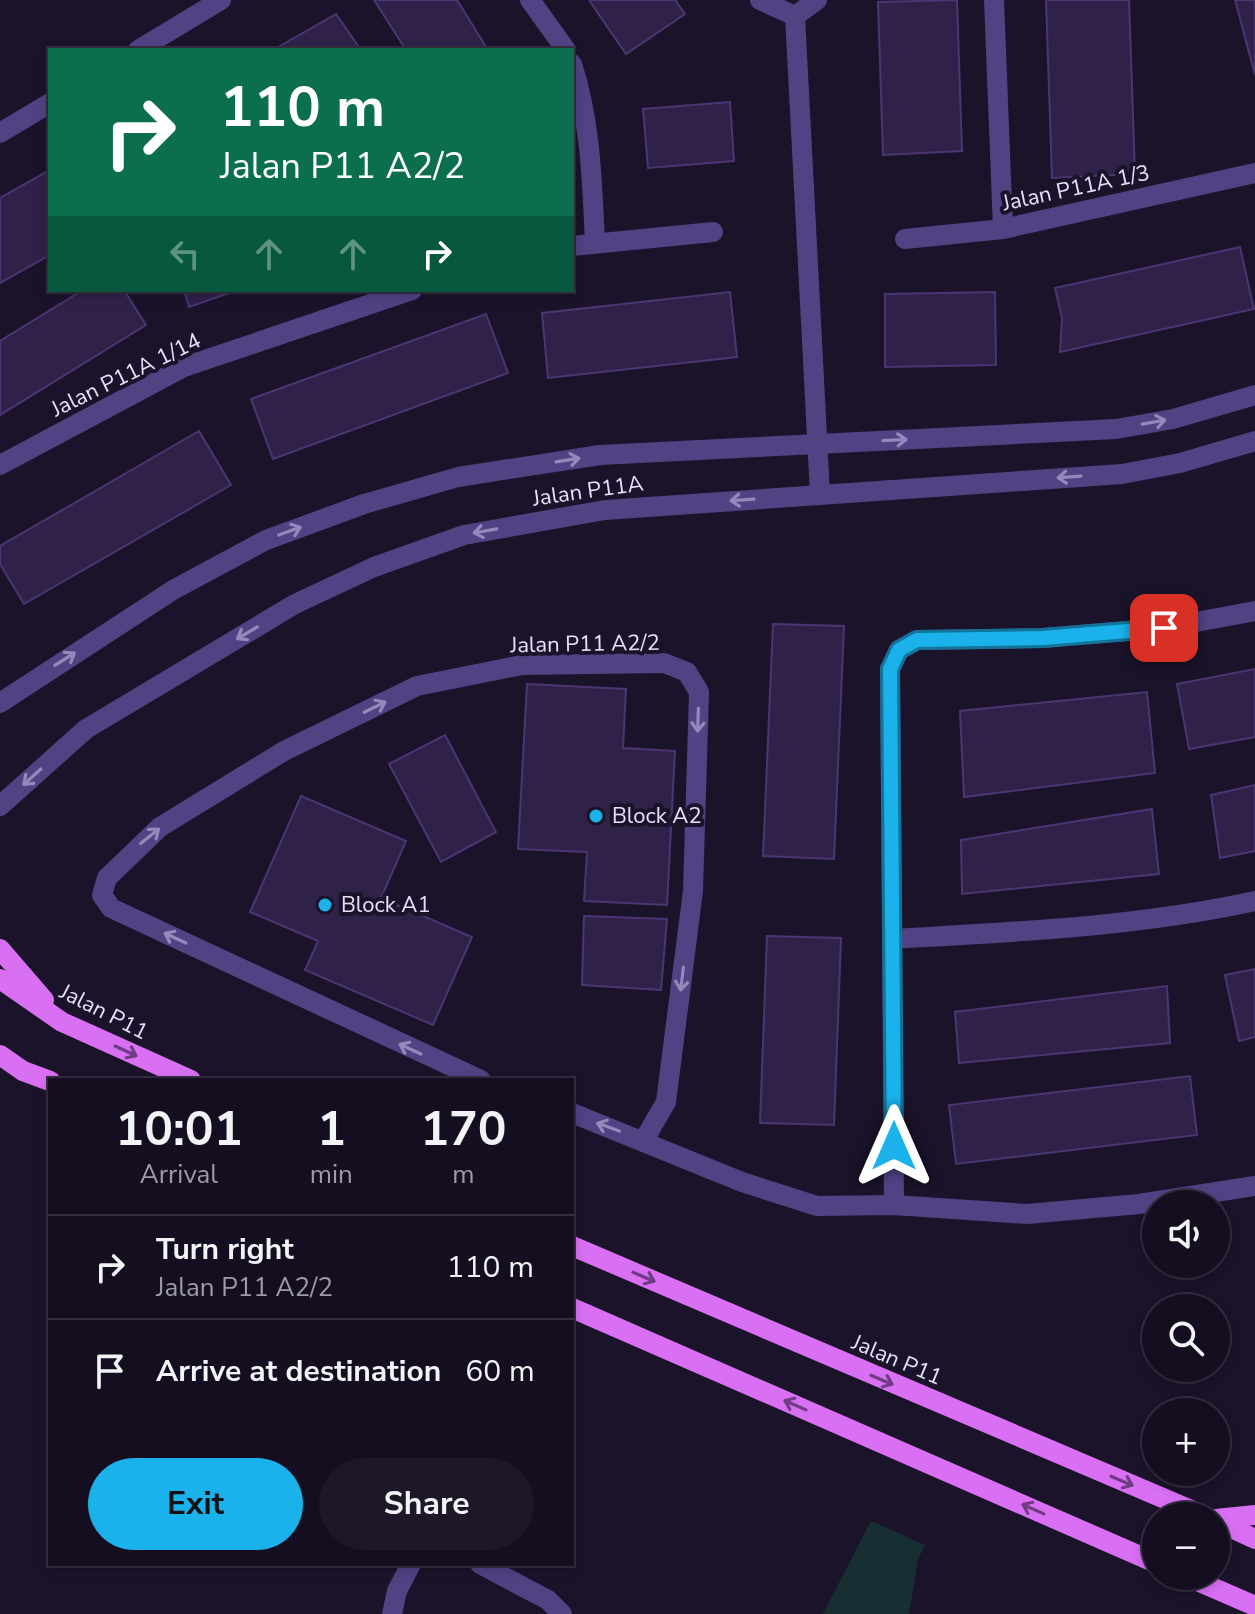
<!DOCTYPE html>
<meta charset="utf-8">
<style>
body{margin:0;font-family:"Nunito Sans",sans-serif;background:#1d1729;color:#f1f3f6;height:100vh;display:flex;flex-direction:column;font-size:30px;white-space:nowrap}
*{box-sizing:border-box;margin:0}
p{font-size:26px;color:#9d9ca5}
.icon{flex:none;width:44px;height:44px;fill:none;stroke:currentColor;stroke-width:2;stroke-linecap:round;stroke-linejoin:round}
.map{position:relative;flex:1;overflow:hidden}
.details{position:absolute;left:48px;top:1078px;width:526px;height:488px;display:flex;flex-direction:column;background:#140e20;border-radius:0px;box-shadow:0 4px 12px #0003,0 0 0 2px #332e3e}
.details>*{flex:none}
.guide{position:absolute;left:48px;top:48px;width:526px;height:244px;border-radius:0px;box-shadow:0 4px 12px #0003,0 0 0 2px #332e3e;background:#0b6e4f;color:#fff;overflow:hidden}
.controls{position:absolute;left:1142px;top:1190px;display:grid;gap:16px}
.controls a{display:grid;place-items:center;width:88px;height:88px;border-radius:50%;background:#140e20;box-shadow:0 4px 12px #0003,0 0 0 2px #332e3e;font-size:40px}
.pin{position:absolute;display:grid;place-items:center;width:68px;height:68px;color:#fff;margin:-34px;border-radius:16px;box-shadow:0 4px 12px #0006}
.me{position:absolute;width:88px;margin:-44px;rotate:0deg;stroke-linejoin:round;filter:drop-shadow(0 0 6px #0008)}
.turn{display:flex;align-items:center;gap:28px;height:168px;padding:0 40px;font-size:36px}
.turn .icon{width:104px;height:104px;stroke-width:2.5}
.turn b{display:block;font-size:56px;line-height:68px}
.lanes{display:flex;align-items:center;height:76px;padding:0 40px;background:#0003;justify-content:center;gap:40px;direction:ltr}
.lanes .off{opacity:.35}
.eta{display:flex;justify-content:space-evenly;align-items:center;height:136px;text-align:center}
.eta b{font-size:48px;font-weight:700;line-height:56px}
.button{display:flex;gap:16px;margin-top:auto;padding:16px 40px}
.button a{flex:1;height:92px;border-radius:48px;background:#1bb2ec;color:#111;font-size:32px;font-weight:700;line-height:92px;text-align:center}
.button a+a{background:#1d1729;color:#f1f3f6}
ul{padding:0;list-style:none}
li{display:flex;align-items:center;gap:24px;height:104px;padding:0 40px;border-top:2px solid #332e3e}
li div{flex:1}
li b{display:block;font-size:30px}
li em{font-style:normal}
.map>svg:first-child{display:block}
.green{fill:#172f33}
.building{fill:#302149;stroke:#4c3573;stroke-width:2}
.lines{fill:none;stroke-linecap:round;stroke-linejoin:round}
.minor{stroke:#514284;stroke-width:20}
.major{stroke:#d96ff3;stroke-width:20}
.oneway{stroke:#9489ba}
.oneway2{stroke:#703c84}
.route-casing{stroke:#127499;stroke-width:20}
.route{stroke:#1bb2ec;stroke-width:14}
.poi-dot{fill:#1bb2ec;stroke:#1b132a;stroke-width:3}
.labels{text-anchor:middle;dominant-baseline:central;stroke-width:8;stroke-linejoin:round;paint-order:stroke}
.street-label{font-size:22px;fill:#e7dffc;stroke:#1b132a}
.poi-label{font-size:22px;fill:#e7dffc;stroke:#1b132a;text-anchor:start}
</style>
<div class="map">
<svg width="1255" height="1614" viewBox="0 0 1255 1614">
<rect width="100%" height="100%" fill="#1b132a"/>
<polygon class="green" points="871,1521 925,1545 918,1559 909,1614 823,1614"/>
<g class="building">
<polygon points="374,0 457,0 488,50 406,50"/>
<polygon points="589,0 675,0 685,14 626,54"/>
<polygon points="957,0 962,151 883,155 878,2"/>
<polygon points="1046,0 1129,0 1135,174 1052,178"/>
<polygon points="1235,0 1255,0 1255,75"/>
<polygon points="336,14 361,50 273,50"/>
<polygon points="730,102 734,161 648,168 643,109"/>
<polygon points="50,170 50,255 0,283 0,198"/>
<polygon points="1240,247 1254,309 1060,352 1062,318 1055,288"/>
<polygon points="83,290 124,290 146,325 0,415 0,341"/>
<polygon points="184,290 238,290 189,307"/>
<polygon points="730,292 737,357 548,378 542,313"/>
<polygon points="995,292 996,365 885,367 885,294"/>
<polygon points="486,314 508,373 273,459 251,399"/>
<polygon points="199,431 231,485 24,604 0,564 0,546"/>
<polygon points="773,624 844,626 834,859 763,856"/>
<polygon points="1255,669 1255,737 1189,749 1177,684"/>
<polygon points="527,684 626,689 623,748 675,751 667,905 584,901 587,852 518,849"/>
<polygon points="1147,692 1155,773 964,797 960,711"/>
<polygon points="445,735 496,832 441,862 389,764"/>
<polygon points="1255,785 1255,851 1220,858 1211,795"/>
<polygon points="301,796 406,841 381,898 472,937 433,1025 305,970 318,941 250,912"/>
<polygon points="1152,809 1159,874 962,894 961,840"/>
<polygon points="584,916 667,919 661,990 582,985"/>
<polygon points="767,936 841,938 834,1125 760,1123"/>
<polygon points="1255,969 1255,1037 1239,1041 1225,975"/>
<polygon points="1167,986 1170,1043 959,1063 955,1012"/>
<polygon points="1190,1076 1197,1135 956,1164 949,1105"/>
</g>
<g class="lines">
<g class="minor">
<polyline points="530,0 566,50"/>
<polyline points="760,0 795,16 820,494"/>
<polyline points="994,0 1003,229"/>
<polyline points="795,16 817,0"/>
<polyline points="138,50 221,0"/>
<path d="M572 64C591 123 592 182 595 243"/>
<polyline points="0,133 50,103"/>
<polyline points="905,239 1003,229 1255,173"/>
<polyline points="572,246 713,232"/>
<polyline points="0,465 184,367 412,290"/>
<polyline points="0,703 173,590 266,540 364,504 458,477 600,455 1116,429 1173,419 1255,395"/>
<polyline points="0,806 86,729 295,604 374,567 464,535 605,510 1122,474 1180,463 1255,441"/>
<path d="M892 939C1013 932 1136 927 1255 901"/>
<polyline points="481,1080 111,908 102,895 107,878 160,827 284,751 417,686 522,665 664,663 687,672 699,692 693,891 666,1102 644,1140"/>
<polyline points="572,1113 742,1182 817,1206 894,1205 1027,1214 1139,1204 1255,1186"/>
<polyline points="894,1205 890,669 899,650 917,640 1043,638 1164,628 1255,611"/>
<polyline points="480,1564 548,1600 562,1614"/>
<polyline points="392,1614 397,1591 411,1564"/>
</g>
<g class="major">
<polyline points="0,949 44,1000"/>
<polyline points="0,979 62,1022 191,1080"/>
<polyline points="0,1055 23,1071 50,1081"/>
<polyline points="572,1246 1205,1516"/>
<polyline points="572,1308 1156,1563"/>
<polyline points="1216,1519 1255,1515"/>
<polyline points="1216,1521 1255,1539"/>
<polyline points="1186,1576 1255,1606"/>
</g>
</g>
<defs><path id="oneway-shaft" d="M-6 0H5M1.5-3L5.5 0L1.5 3" fill="none" stroke-width="1.6" stroke-linecap="round" stroke-linejoin="round" transform="scale(2)"/></defs>
<g class="oneway">
<use href="#oneway-shaft" transform="translate(1154 422) rotate(-10)"/>
<use href="#oneway-shaft" transform="translate(895 440) rotate(-3)"/>
<use href="#oneway-shaft" transform="translate(568 460) rotate(-9)"/>
<use href="#oneway-shaft" transform="translate(1069 477) rotate(176)"/>
<use href="#oneway-shaft" transform="translate(742 500) rotate(176)"/>
<use href="#oneway-shaft" transform="translate(290 531) rotate(-20)"/>
<use href="#oneway-shaft" transform="translate(485 531) rotate(170)"/>
<use href="#oneway-shaft" transform="translate(247 633) rotate(149)"/>
<use href="#oneway-shaft" transform="translate(65 659) rotate(-32)"/>
<use href="#oneway-shaft" transform="translate(375 707) rotate(-26)"/>
<use href="#oneway-shaft" transform="translate(698 720) rotate(92)"/>
<use href="#oneway-shaft" transform="translate(32 777) rotate(138)"/>
<use href="#oneway-shaft" transform="translate(150 836) rotate(-39)"/>
<use href="#oneway-shaft" transform="translate(175 938) rotate(-155)"/>
<use href="#oneway-shaft" transform="translate(682 979) rotate(97)"/>
<use href="#oneway-shaft" transform="translate(410 1049) rotate(-155)"/>
<use href="#oneway-shaft" transform="translate(608 1127) rotate(-160)"/>
</g>
<g class="oneway2">
<use href="#oneway-shaft" transform="translate(126 1051) rotate(25)"/>
<use href="#oneway-shaft" transform="translate(644 1277) rotate(23)"/>
<use href="#oneway-shaft" transform="translate(882 1380) rotate(23)"/>
<use href="#oneway-shaft" transform="translate(795 1405) rotate(-156)"/>
<use href="#oneway-shaft" transform="translate(1122 1481) rotate(23)"/>
<use href="#oneway-shaft" transform="translate(1033 1509) rotate(-156)"/>
</g>
<g class="lines">
<g class="route-casing">
<polyline id="route" points="894,1146 890,669 899,650 917,640 1043,638 1164,628"/>
</g>
<use href="#route" class="route"/>
</g>
<g class="poi-dot">
<circle cx="596" cy="816" r="8"/>
<circle cx="325" cy="905" r="8"/>
</g>
<g class="labels">
<g class="street-label">
<text transform="translate(1076 188) rotate(-12)">Jalan P11A 1/3</text>
<text transform="translate(126 375) rotate(-26)">Jalan P11A 1/14</text>
<text transform="translate(588 491) rotate(-8)">Jalan P11A</text>
<text transform="translate(585 644) rotate(-1)">Jalan P11 A2/2</text>
<text transform="translate(104 1012) rotate(27)">Jalan P11</text>
<text transform="translate(897 1360) rotate(23)">Jalan P11</text>
</g>
<g class="poi-label">
<text x="612" y="816">Block A2</text>
<text x="341" y="905">Block A1</text>
</g>
</g>
</svg>
<div class="controls">
<a><svg class="icon" aria-label="sound" viewBox="0 0 24 24"><path d="M4 9h4l5-4v14l-5-4H4zM17 9q2 3 0 6"/></svg></a>
<a><svg class="icon" aria-label="search" viewBox="0 0 24 24"><circle cx="10" cy="10" r="6"/><path d="M15 15l6 6"/></svg></a>
<a>+</a>
<a>−</a>
</div>
<div class="pin" style="left:1164px;top:628px;background:#d93025"><svg class="icon" aria-label="arrive" viewBox="0 0 24 24"><path d="M6 21V4h12l-3 4 3 4H6"/></svg></div>
<svg class="me" style="left:894px;top:1146px" viewBox="-20 -20 40 40"><path d="M0-17L14 15 0 8-14 15z" fill="#1bb2ec" stroke="#fff" stroke-width="4"/></svg>
<div class="guide">
<div class="turn"><svg class="icon" aria-label="right" viewBox="0 0 24 24"><path d="M7 20v-9h11M14 6l5 5-5 5"/></svg><div><b>110 m</b>Jalan P11 A2/2</div></div>
<div class="lanes"><svg class="icon off" aria-label="left" viewBox="0 0 24 24"><path d="M17 20v-9H6M10 6l-5 5 5 5"/></svg><svg class="icon off" aria-label="ahead" viewBox="0 0 24 24"><path d="M12 20V5M6 11l6-6 6 6"/></svg><svg class="icon off" aria-label="ahead" viewBox="0 0 24 24"><path d="M12 20V5M6 11l6-6 6 6"/></svg><svg class="icon" aria-label="right" viewBox="0 0 24 24"><path d="M7 20v-9h11M14 6l5 5-5 5"/></svg></div>
</div>
<section class="details">
<div class="eta">
<div><b>10:01</b><p>Arrival</p></div>
<div><b>1</b><p>min</p></div>
<div><b>170</b><p>m</p></div>
</div>
<ul>
<li><svg class="icon" aria-label="right" viewBox="0 0 24 24"><path d="M7 20v-9h11M14 6l5 5-5 5"/></svg><div><b>Turn right</b><p>Jalan P11 A2/2</p></div><em>110 m</em></li>
<li><svg class="icon" aria-label="arrive" viewBox="0 0 24 24"><path d="M6 21V4h12l-3 4 3 4H6"/></svg><div><b>Arrive at destination</b></div><em>60 m</em></li>
</ul>
<div class="button"><a>Exit</a><a>Share</a></div>
</section>
</div>
